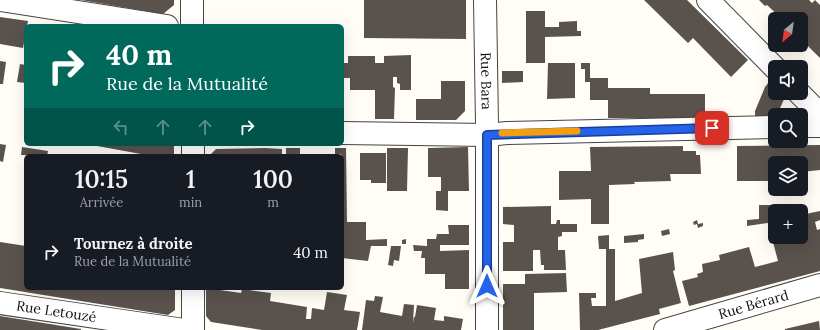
<!DOCTYPE html>
<html lang="fr">
<meta charset="utf-8">
<style>
body{margin:0;font-family:Lora,serif;background:#242831;color:#f1f3f6;height:100vh;display:flex;flex-direction:column;font-size:15px;white-space:nowrap}
*{box-sizing:border-box;margin:0}
p{font-size:13px;color:#9ea1a6}
.icon{flex:none;width:22px;height:22px;fill:none;stroke:currentColor;stroke-width:2;stroke-linecap:round;stroke-linejoin:round}
.map{position:relative;flex:1;overflow:hidden}
.sheet{position:absolute;left:24px;top:154px;width:320px;height:136px;display:flex;flex-direction:column;background:#171b24;border-radius:6px;box-shadow:0 4px 16px #0002}
.sheet>*{flex:none}
.banner{position:absolute;left:24px;top:24px;width:320px;height:122px;border-radius:6px;box-shadow:0 4px 16px #0002;background:#00695c;color:#fff;overflow:hidden}
.needle{width:26px;rotate:209deg}
.tools{position:absolute;left:768px;top:12px;display:grid;gap:8px}
.tools a{display:grid;place-items:center;width:40px;height:40px;border-radius:6px;background:#171b24;box-shadow:0 4px 16px #0002;font-size:20px}
.pin{position:absolute;display:grid;place-items:center;width:34px;height:34px;color:#fff;margin:-17px;border-radius:8px;box-shadow:0 2px 6px #0006}
.me{position:absolute;width:44px;margin:-22px;rotate:0deg;stroke-linejoin:round;filter:drop-shadow(0 0 3px #0008)}
.turn{display:flex;align-items:center;gap:14px;height:84px;padding:0 16px;font-size:18px}
.turn .icon{width:52px;height:52px;stroke-width:2.5}
.turn b{display:block;font-size:28px;line-height:34px}
.lanes{display:flex;align-items:center;height:38px;padding:0 16px;background:#0003;justify-content:center;gap:20px;direction:ltr}
.lanes .off{opacity:.35}
.eta{display:flex;justify-content:space-evenly;align-items:center;height:68px;text-align:center}
.eta b{font-size:24px;font-weight:600;line-height:28px}
ul{padding:0;list-style:none}
li{display:flex;align-items:center;gap:12px;height:60px;padding:0 16px}
li div{flex:1}
li b{display:block;font-size:15px}
li em{font-style:normal}
.map>svg:first-child{display:block}
.building{fill:#5a524d}
.lines{fill:none;stroke-linecap:round;stroke-linejoin:round}
.minor-casing{stroke:#444;stroke-width:24}
.minor{stroke:#fff;stroke-width:22}
.route-casing{stroke:#184099;stroke-width:10}
.route{stroke:#2563eb;stroke-width:7}
.slow{stroke:#f59e0b;stroke-width:7}
.labels{text-anchor:middle;dominant-baseline:central;stroke-width:4;stroke-linejoin:round;paint-order:stroke}
.street-label{font-size:14px;fill:#111;stroke:#fff}
</style>
<div class="map">
<svg width="820" height="330" viewBox="0 0 820 330">
<rect width="100%" height="100%" fill="#fffdf5"/>
<g class="building">
<polygon points="81,0 174,0 174,5 163,14"/>
<polygon points="364,0 466,0 466,39 364,38"/>
<polygon points="644,0 687,0 748,60 731,77 693,38 688,43"/>
<polygon points="759,0 809,0 812,3 815,0 820,5 820,58 807,45 802,50 797,45 801,45 801,19 782,19 767,5 765,6"/>
<polygon points="526,11 545,11 545,27 559,27 559,22 577,21 577,31 581,31 581,36 545,37 545,63 526,63"/>
<polygon points="0,17 28,21 23,48 0,44"/>
<polygon points="411,55 411,90 400,90 400,84 397,83 397,77 393,77 393,87 395,88 394,119 375,119 375,90 350,90 350,78 342,78 342,63 348,63 348,56 375,56 375,63 384,63 384,56"/>
<polygon points="0,61 6,62 3,84 0,84"/>
<polygon points="548,63 575,63 575,98 547,99"/>
<polygon points="581,63 590,63 590,82 585,82 585,69 581,69"/>
<polygon points="20,64 26,65 26,83 17,82"/>
<polygon points="502,71 523,71 523,82 502,83"/>
<polygon points="590,78 608,78 608,88 650,88 650,94 705,94 705,118 608,118 608,100 590,100"/>
<polygon points="441,81 465,81 465,111 456,120 416,120 416,99 441,99"/>
<polygon points="769,82 775,88 775,93 780,93 785,97 777,115 775,115 775,117 755,117 755,111 765,87"/>
<polygon points="0,144 6,145 3,162 0,161"/>
<polygon points="86,144 174,144 174,156 141,156 141,154"/>
<polygon points="820,145 820,170 801,172 801,163 775,163 775,172 772,172 772,181 737,181 737,146"/>
<polygon points="683,146 683,151 696,151 696,155 700,155 701,174 670,174 671,181 634,182 635,184 609,185 609,224 591,224 591,199 559,200 559,171 591,171 590,147"/>
<polygon points="22,147 48,151 47,156 21,155"/>
<polygon points="468,147 469,191 448,191 448,211 436,210 436,191 441,191 441,177 428,177 428,148"/>
<polygon points="265,148 282,149 282,156 209,156 216,149"/>
<rect x="286" y="148" width="14" height="8"/>
<polygon points="335,148 346,148 347,222 366,222 366,240 387,239 387,246 371,246 368,261 342,258 342,156 341,154 335,154"/>
<polygon points="387,148 408,148 407,191 387,191"/>
<polygon points="360,153 386,153 386,183 371,183 371,180 360,180"/>
<polygon points="759,205 772,205 773,222 775,221 775,237 801,237 801,215 820,211 820,220 815,222 817,230 820,229 820,271 689,306 682,281 698,277 697,274 703,272 702,264 720,260 719,255 749,247 755,267 778,261 768,223 747,226 747,220 759,219"/>
<polygon points="551,206 551,224 556,224 557,220 560,220 560,224 577,224 577,232 562,232 562,236 558,237 558,250 565,250 566,270 544,270 544,265 541,265 540,250 533,250 533,271 503,271 503,242 514,242 514,225 503,224 503,207"/>
<polygon points="697,220 698,224 703,223 703,226 698,228 697,224 694,225 693,222"/>
<polygon points="448,225 469,225 469,245 440,245 440,251 469,250 469,289 445,289 445,274 425,274 425,258 421,258 422,251 414,251 413,245 427,246 427,239 436,239 437,234 449,234"/>
<polygon points="669,229 670,234 662,236 661,231"/>
<polygon points="644,234 644,239 638,240 638,242 624,243 624,236"/>
<polygon points="609,235 609,249 615,249 615,301 642,293 639,259 673,252 675,270 673,271 681,303 659,309 660,314 598,330 580,330 579,293 596,293 596,298 591,298 592,306 606,306 606,249 599,249 598,236"/>
<polygon points="406,239 406,244 402,244 402,240"/>
<polygon points="0,242 26,246 26,288 116,288 128,290 128,288 175,288 175,310 168,315 0,288"/>
<polygon points="391,246 401,246 399,261 394,260 393,266 388,265"/>
<polygon points="566,273 567,292 534,293 534,330 503,330 503,284 525,284 525,274"/>
<polygon points="206,288 241,293 242,289 271,293 270,301 307,307 306,319 311,319 312,308 324,310 327,292 347,295 344,310 360,312 357,330 262,330 211,322 206,316"/>
<polygon points="375,296 383,297 380,312 402,316 404,304 414,305 413,323 414,317 415,317 417,305 436,308 434,320 444,321 444,316 463,319 461,330 362,330 366,300 374,301"/>
<polygon points="0,316 81,329 81,330 0,330"/>
<polygon points="819,321 820,330 785,330 785,329"/>
</g>
<g class="lines">
<g class="minor-casing">
<g id="minor">
<polyline points="1,0 167,26"/>
<polyline points="192,0 192,26"/>
<path id="s1" d="M485 0 487 124V330"/>
<polyline points="708,0 775,68"/>
<polyline points="799,93 820,114"/>
<polyline points="801,126 820,126"/>
<polyline points="342,133 487,135 507,133 775,127"/>
<polyline points="193,156 193,144"/>
<path id="s2" d="M0 303 184 330"/>
<polyline points="193,330 193,288"/>
<path id="s3" d="M665 330 820 285"/>
</g>
</g>
<use href="#minor" class="minor"/>
</g>
<g class="lines">
<g class="route-casing">
<polyline id="route" points="487,286 487,135 712,128"/>
</g>
<use href="#route" class="route"/>
<polyline class="slow" points="502,133 577,131"/>
</g>
<g class="labels">
<g class="street-label">
<text stroke="none"><textPath href="#s1" startOffset="81">Rue Bara</textPath></text>
<text stroke="none"><textPath href="#s3" startOffset="92">Rue Bérard</textPath></text>
<text stroke="none"><textPath href="#s2" startOffset="57">Rue Letouzé</textPath></text>
</g>
</g>
</svg>
<div class="tools">
<a><svg class="needle" viewBox="-14 -14 28 28"><path d="M0-13l5 13h-10z" fill="#e53935"/><path d="M0 13l5-13h-10z" fill="#9ea1a6"/></svg></a>
<a><svg class="icon" aria-label="sound" viewBox="0 0 24 24"><path d="M4 9h4l5-4v14l-5-4H4zM17 9q2 3 0 6"/></svg></a>
<a><svg class="icon" aria-label="search" viewBox="0 0 24 24"><circle cx="10" cy="10" r="6"/><path d="M15 15l6 6"/></svg></a>
<a><svg class="icon" aria-label="layers" viewBox="0 0 24 24"><path d="M12 4l9 5-9 5-9-5zM3 14l9 5 9-5"/></svg></a>
<a>+</a>
</div>
<div class="pin" style="left:712px;top:128px;background:#d93025"><svg class="icon" aria-label="arrive" viewBox="0 0 24 24"><path d="M6 21V4h12l-3 4 3 4H6"/></svg></div>
<svg class="me" style="left:487px;top:286px" viewBox="-20 -20 40 40"><path d="M0-17L14 15 0 8-14 15z" fill="#2563eb" stroke="#fff" stroke-width="4"/></svg>
<div class="banner">
<div class="turn"><svg class="icon" aria-label="right" viewBox="0 0 24 24"><path d="M7 20v-9h11M14 6l5 5-5 5"/></svg><div><b>40 m</b>Rue de la Mutualité</div></div>
<div class="lanes"><svg class="icon off" aria-label="left" viewBox="0 0 24 24"><path d="M17 20v-9H6M10 6l-5 5 5 5"/></svg><svg class="icon off" aria-label="ahead" viewBox="0 0 24 24"><path d="M12 20V5M6 11l6-6 6 6"/></svg><svg class="icon off" aria-label="ahead" viewBox="0 0 24 24"><path d="M12 20V5M6 11l6-6 6 6"/></svg><svg class="icon" aria-label="right" viewBox="0 0 24 24"><path d="M7 20v-9h11M14 6l5 5-5 5"/></svg></div>
</div>
<section class="sheet">
<div class="eta">
<div><b>10:15</b><p>Arrivée</p></div>
<div><b>1</b><p>min</p></div>
<div><b>100</b><p>m</p></div>
</div>
<ul>
<li><svg class="icon" aria-label="right" viewBox="0 0 24 24"><path d="M7 20v-9h11M14 6l5 5-5 5"/></svg><div><b>Tournez à droite</b><p>Rue de la Mutualité</p></div><em>40 m</em></li>
</ul>
</section>
</div>
